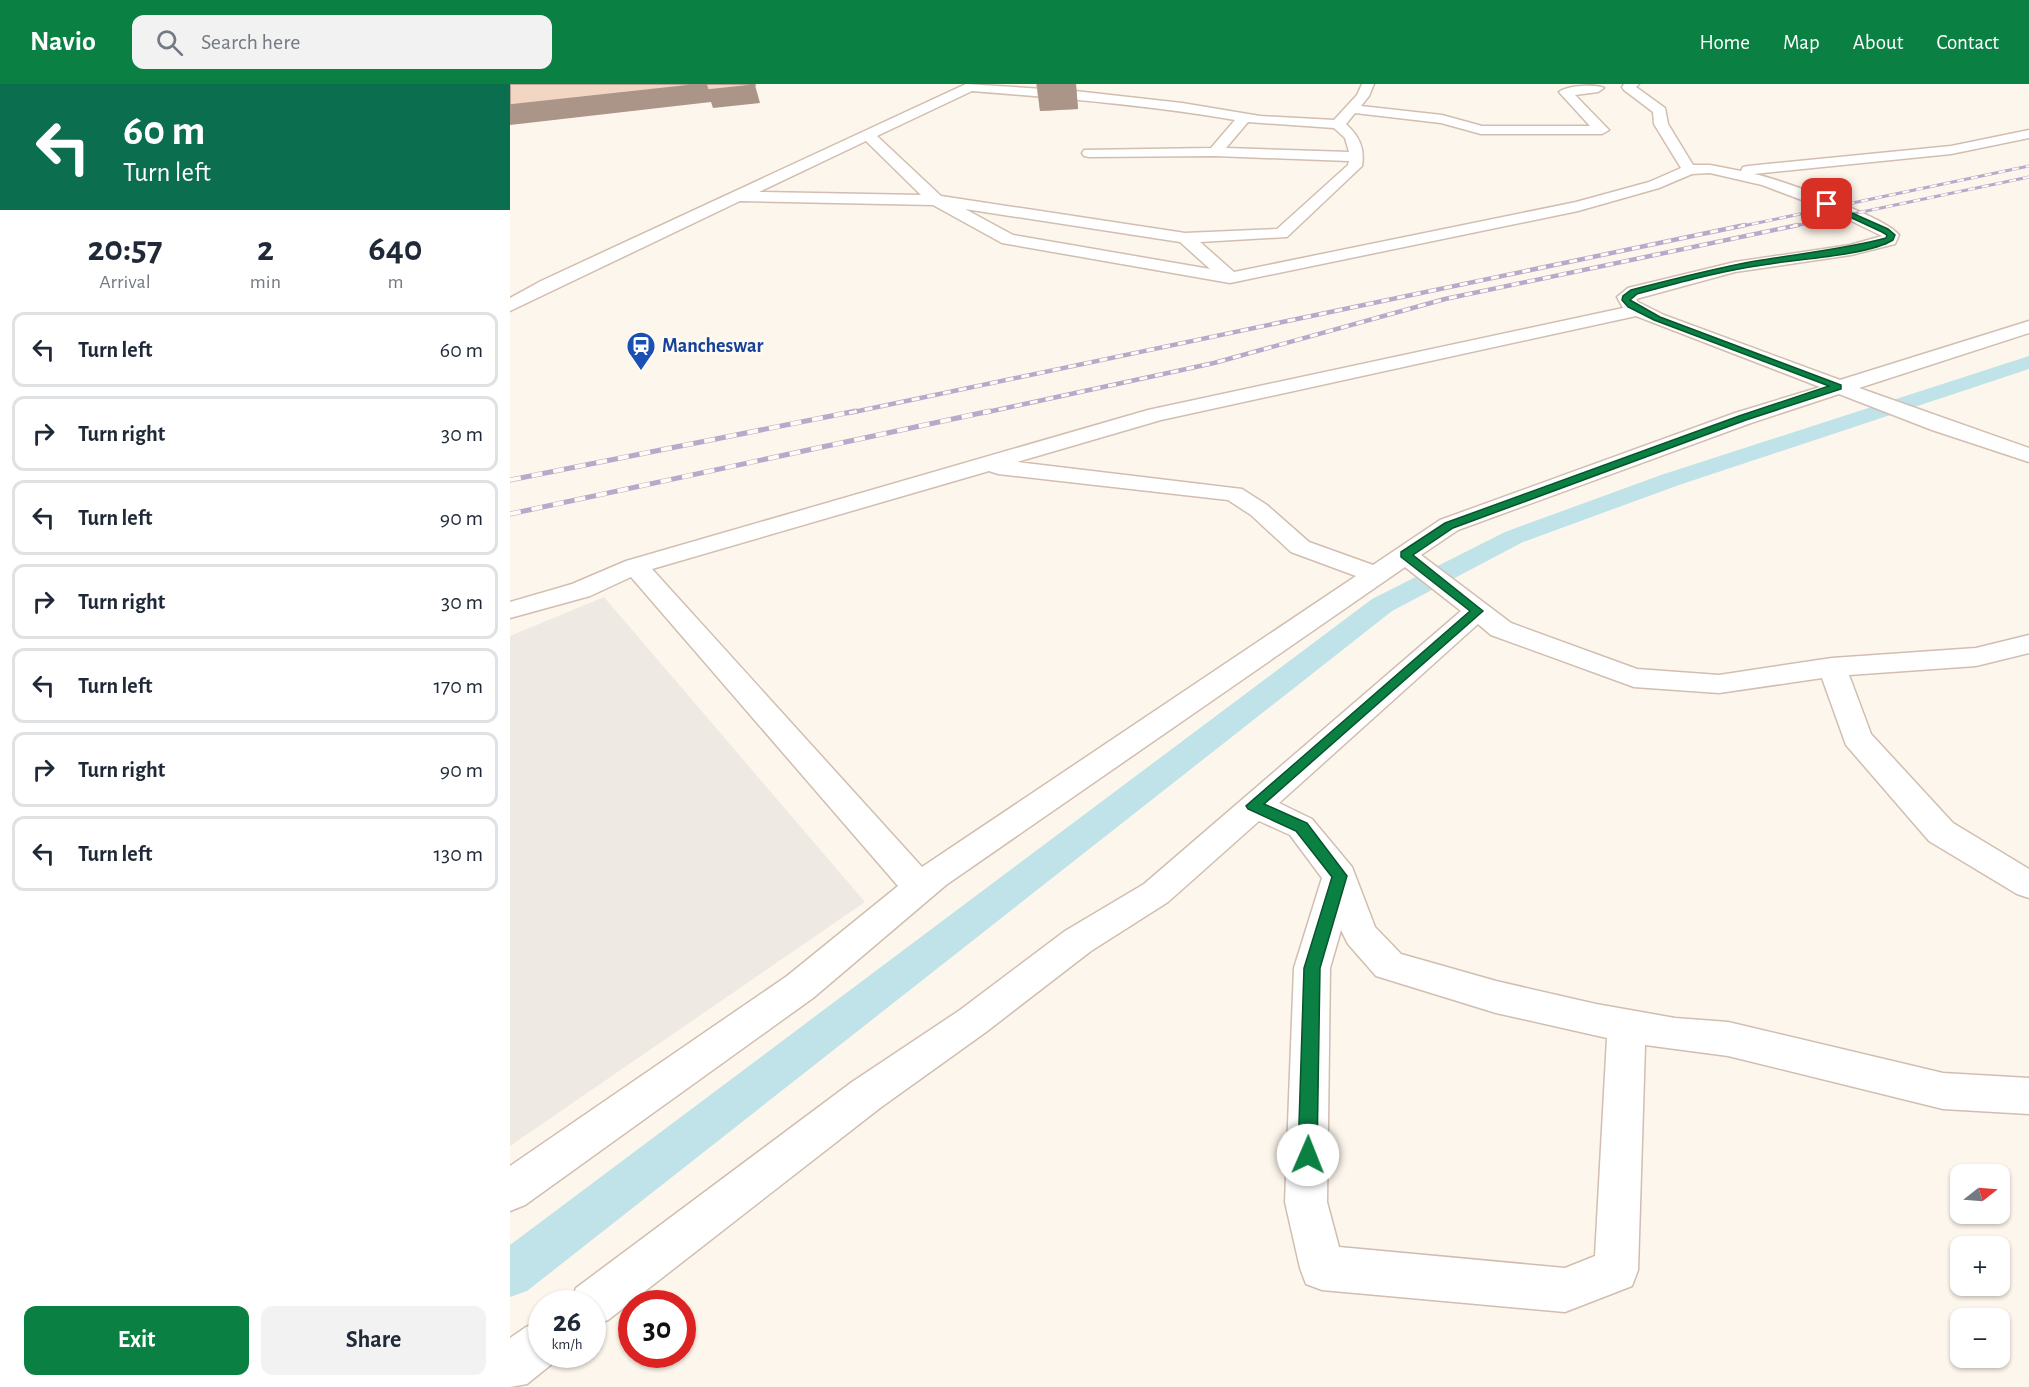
<!DOCTYPE html>
<meta charset="utf-8">
<style>
body{margin:0;font-family:"Alegreya Sans",sans-serif;background:#f2f2f3;color:#1f2937;height:100vh;display:flex;flex-direction:column;font-size:22px;white-space:nowrap}
*{box-sizing:border-box;margin:0}
p{font-size:20px;color:#747a83}
.icon{flex:none;width:33px;height:33px;fill:none;stroke:currentColor;stroke-width:2;stroke-linecap:round;stroke-linejoin:round}
.map{position:relative;flex:1;overflow:hidden}
.sheet{display:flex;flex-direction:column;background:#fff;width:510px}
.sheet>*{flex:none}
.banner{background:#0b6e4f;color:#fff;overflow:hidden}
.needle{width:39px;rotate:73deg}
.fabs{position:absolute;left:1440px;top:1080px;display:grid;gap:12px}
.fabs a{display:grid;place-items:center;width:60px;height:60px;border-radius:12px;background:#fff;box-shadow:0 2px 4px #0004;font-size:30px}
.speed{position:absolute;left:18px;top:1206px;display:flex;gap:12px;font-size:30px;font-weight:700;text-align:center}
.speed>*{display:grid;place-content:center;width:78px;height:78px;border-radius:50%;background:#fff;box-shadow:0 2px 4px #0004;line-height:1}
.speed small{font-size:15px;font-weight:400}
.speed .limit{border:9px solid #d22;background:#fff;color:#111}
.pin{position:absolute;display:grid;place-items:center;width:51px;height:51px;color:#fff;margin:-26px;border-radius:12px;box-shadow:0 3px 9px #0006}
.me{position:absolute;width:66px;margin:-33px;rotate:1deg;stroke-linejoin:round;filter:drop-shadow(0 0 4px #0008)}
.turn{display:flex;align-items:center;gap:21px;height:126px;padding:0 24px;font-size:27px}
.turn .icon{width:78px;height:78px;stroke-width:2.5}
.turn b{display:block;font-size:42px;line-height:51px}
.eta{display:flex;justify-content:space-evenly;align-items:center;height:102px;text-align:center}
.eta b{font-size:36px;font-weight:700;line-height:42px}
.primary-button{display:flex;gap:12px;margin-top:auto;padding:12px 24px}
.primary-button a{flex:1;height:69px;border-radius:12px;background:#0b8043;color:#fff;font-size:24px;font-weight:700;line-height:69px;text-align:center}
.primary-button a+a{background:#f2f2f3;color:#1f2937}
ul{padding:0;list-style:none}
li{display:flex;align-items:center;gap:18px;height:75px;margin:0 12px 9px;padding:0 12px;border:3px solid #e0e1e3;border-radius:12px}
li div{flex:1}
li b{display:block;font-size:22px}
li em{font-style:normal}
header{display:flex;align-items:center;gap:36px;box-sizing:border-box;height:84px;padding:0 30px;background:#0b8043;color:#fff}
header strong{font-size:28px}
nav{display:flex;gap:33px;margin-inline-start:auto;font-size:21px}
.search{width:420px;height:54px;background:#f2f2f3;display:flex;align-items:center;gap:15px;box-sizing:border-box;padding:0 21px;border-radius:12px;color:#747a83;font-size:22px}
main{display:flex;flex:1;min-height:0}
.map>svg:first-child{display:block}
.industrial{fill:#efe9e4}
.lines{fill:none;stroke-linecap:round;stroke-linejoin:round}
.canal{fill:#bfe3e8;fill-rule:evenodd}
.minor-casing{stroke:#d1beb0;stroke-width:3}
.minor{fill:#fff;fill-rule:evenodd}
.rail-far2-casing{stroke:#b9a8c9;stroke-width:3}
.rail-far1-casing{stroke:#b9a8c9;stroke-width:4.5}
.rail-casing{stroke:#b9a8c9;stroke-width:5}
.rail-far2{stroke:#fffaf3;stroke-width:2;stroke-dasharray:7;stroke-linecap:butt}
.rail-far1{stroke:#fffaf3;stroke-width:3;stroke-dasharray:8;stroke-linecap:butt}
.rail{stroke:#fffaf3;stroke-width:4;stroke-dasharray:11;stroke-linecap:butt}
.wall{fill:#d1b7a8}
.shaded-wall{fill:#aa9588}
.building{fill:#f3d5c3;stroke:#aa9588;stroke-width:1.5}
.route{fill:#0b8043;stroke:#07532c;stroke-width:1.5}
.labels{text-anchor:middle;dominant-baseline:central;stroke-width:5;stroke-linejoin:round;paint-order:stroke}
.far-transit-label{font-size:20px;font-weight:bold;fill:#164399;stroke:#fffaf3;text-anchor:start}
</style>
<header>
<strong>Navio</strong>
<div class="search"><svg class="icon" aria-label="search" viewBox="0 0 24 24"><circle cx="10" cy="10" r="6"/><path d="M15 15l6 6"/></svg>Search here</div>
<nav><a>Home</a><a>Map</a><a>About</a><a>Contact</a></nav>
</header>
<main>
<section class="sheet">
<div class="banner">
<div class="turn"><svg class="icon" aria-label="left" viewBox="0 0 24 24"><path d="M17 20v-9H6M10 6l-5 5 5 5"/></svg><div><b>60 m</b>Turn left</div></div>
</div>
<div class="eta">
<div><b>20:57</b><p>Arrival</p></div>
<div><b>2</b><p>min</p></div>
<div><b>640</b><p>m</p></div>
</div>
<ul>
<li><svg class="icon" aria-label="left" viewBox="0 0 24 24"><path d="M17 20v-9H6M10 6l-5 5 5 5"/></svg><div><b>Turn left</b></div><em>60 m</em></li>
<li><svg class="icon" aria-label="right" viewBox="0 0 24 24"><path d="M7 20v-9h11M14 6l5 5-5 5"/></svg><div><b>Turn right</b></div><em>30 m</em></li>
<li><svg class="icon" aria-label="left" viewBox="0 0 24 24"><path d="M17 20v-9H6M10 6l-5 5 5 5"/></svg><div><b>Turn left</b></div><em>90 m</em></li>
<li><svg class="icon" aria-label="right" viewBox="0 0 24 24"><path d="M7 20v-9h11M14 6l5 5-5 5"/></svg><div><b>Turn right</b></div><em>30 m</em></li>
<li><svg class="icon" aria-label="left" viewBox="0 0 24 24"><path d="M17 20v-9H6M10 6l-5 5 5 5"/></svg><div><b>Turn left</b></div><em>170 m</em></li>
<li><svg class="icon" aria-label="right" viewBox="0 0 24 24"><path d="M7 20v-9h11M14 6l5 5-5 5"/></svg><div><b>Turn right</b></div><em>90 m</em></li>
<li><svg class="icon" aria-label="left" viewBox="0 0 24 24"><path d="M17 20v-9H6M10 6l-5 5 5 5"/></svg><div><b>Turn left</b></div><em>130 m</em></li>
</ul>
<div class="primary-button"><a>Exit</a><a>Share</a></div>
</section>
<div class="map">
<svg width="1519" height="1303" viewBox="0 0 1519 1303">
<rect width="100%" height="100%" fill="#fdf6ec"/>
<polygon class="industrial" points="94,513 355,818 0,1062 0,552"/>
<g class="lines">
<polygon class="canal" points="1519,272 1519,285 1169,401 1013,458 882,527 17,1207 0,1213 0,1161 862,515 995,448 1151,391"/>
<g class="minor-casing">
<g id="minor">
<path d="M456 0 565 7 672 19 750 32 824 36 847 11 852 0H864L859 12 851 22 932 31 972 42H1080L1049 8C1057 1 1086 0 1094 4L1088 8 1065 11 1099 46 1092 50H971L931 39 845 29 836 40C849 52 855 64 852 82L777 153 690 158 724 188 1066 118 1139 98 1171 84 1144 40 1143 28 1114 6 1112 3 1114 0H1129L1126 3 1155 24 1158 40 1183 81H1200L1231 87 1233 83 1238 82 1441 62 1519 46V54L1441 70 1244 90C1269 95 1376 133 1389 151L1385 160 1341 171 1225 188 1126 215 1128 218 1154 231 1330 296 1519 237V249L1349 304 1519 364V378L1422 346 1329 310 1241 339 948 446 911 471 1001 539 1127 585 1209 591 1322 574 1466 564 1519 551V569L1466 582 1339 591 1361 650 1443 739 1519 785V814L1507 810 1419 757 1336 661 1312 594 1209 609 1124 603 981 551 968 540 769 719 802 735 842 783 865 843 891 870 986 897 1086 920 1165 934 1218 938 1433 989 1519 994V1030L1433 1025 1218 972 1135 961 1128 1186 1122 1202 1055 1228 812 1206 796 1200 790 1184 775 1118 784 884 812 794 780 751 749 737 658 818 581 867 476 948 370 1024 98 1236 82 1242V1220H60L66 1204 342 998 450 926 555 847 634 800 951 527 895 483 436 801 303 914 15 1121 0 1127V1082L277 892 388 802 121 493 80 512 0 534V518L62 500 116 477 638 326 1113 224 1107 213 1118 204 1225 178 1340 161 1372 152 1321 127 1252 101 1200 89 1182 90 1149 104 1068 127 720 199 492 159 423 121 230 117 0 227V214L31 197ZM462 7C550 14 638 21 725 36L701 64 574 66 572 69 574 72 579 73 705 72 839 77 838 81 767 145 675 149 431 112 367 52ZM738 38 824 44 835 54 839 68 716 64ZM356 57 411 111 249 108ZM455 125 670 158 700 185 503 151ZM1126 232 1310 303 1225 329 930 436 863 481 799 458 757 421 732 405 507 378 651 336ZM479 387 488 390 718 416 741 431 781 468 846 492 412 783 142 485ZM831 846 838 860 866 892 986 929 1097 954 1085 1172 1055 1184 829 1163 817 1118 820 884Z"/>
<polygon points="32,1236 32,1270 50,1270 48,1275 17,1300 0,1303 0,1254 16,1243"/>
</g>
</g>
<use href="#minor" class="minor"/>
<g class="rail-far2-casing">
<g id="rail-far2">
<polyline points="1228,143 1519,82"/>
<polyline points="1280,143 1519,93"/>
</g>
</g>
<g class="rail-far1-casing">
<g id="rail-far1">
<polyline points="339,329 1235,141"/>
<polyline points="473,329 704,279 935,215 1288,141"/>
</g>
</g>
<g class="rail-casing">
<g id="rail">
<polyline points="0,396 346,327"/>
<polyline points="0,430 480,327"/>
</g>
</g>
<use href="#rail-far2" class="rail-far2"/>
<use href="#rail-far1" class="rail-far1"/>
<use href="#rail" class="rail"/>
</g>
<polygon class="wall" points="526,0 566,0 568,25 530,27"/>
<g class="shaded-wall">
<polygon points="193,0 245,1 250,19 203,24 201,18 0,41 0,21"/>
<polygon points="527,0 566,0 568,25 530,27"/>
</g>
<g class="building">
<polygon points="0,0 193,0 0,21"/>
<polygon points="196,0 244,0 245,1 198,6"/>
</g>
<path class="route" d="M1317 118 1378 145 1385 151 1383 156C1357 172 1285 175 1253 181 1210 187 1168 199 1127 210L1120 216 1150 233 1331 301V305L1236 336 943 444 903 471 973 527 754 720 797 739 837 792 810 884 807 1071 804 1077 798 1080 791 1077 788 1071 794 884 822 793 786 747 738 725 736 722 960 527 891 473V468L935 439 1229 332 1319 302 1144 236 1118 223 1112 216 1113 212 1121 206C1165 195 1208 183 1252 176 1294 169 1335 165 1376 154L1377 151 1372 148 1314 121Z"/>
<defs>
<g id="station-pin" transform="scale(1.5)"><path d="M0 17L-7.5 6A9.5 9.5 0 1 1 7.5 6Z" fill="#1a4fb4" stroke="#fffaf3"/><path d="M-3-6H3Q5-6 5-4V2Q5 4 3 4L4.5 6H3L1.5 4h-3L-3 6H-4.5L-3 4Q-5 4-5 2V-4Q-5-6-3-6ZM-3.5-4v3h7v-3ZM-3.5 1v1.5H-2V1ZM2 1v1.5H3.5V1Z" fill="#fff"/></g>
</defs>
<g fill-rule="evenodd">
<use href="#station-pin" x="131" y="262"/>
</g>
<g class="labels">
<g class="far-transit-label">
<text x="152" y="262">Mancheswar</text>
</g>
</g>
</svg>
<div class="fabs">
<a><svg class="needle" viewBox="-14 -14 28 28"><path d="M0-13l5 13h-10z" fill="#e53935"/><path d="M0 13l5-13h-10z" fill="#747a83"/></svg></a>
<a>+</a>
<a>−</a>
</div>
<div class="speed"><div>26<small>km/h</small></div><div class="limit">30</div></div>
<div class="pin" style="left:1317px;top:120px;background:#d93025"><svg class="icon" aria-label="arrive" viewBox="0 0 24 24"><path d="M6 21V4h12l-3 4 3 4H6"/></svg></div>
<svg class="me" style="left:798px;top:1071px" viewBox="-20 -20 40 40"><circle r="19" fill="#fff"/><path d="M0-13L10 11 0 6-10 11z" fill="#0b8043"/></svg>
</div>
</main>
